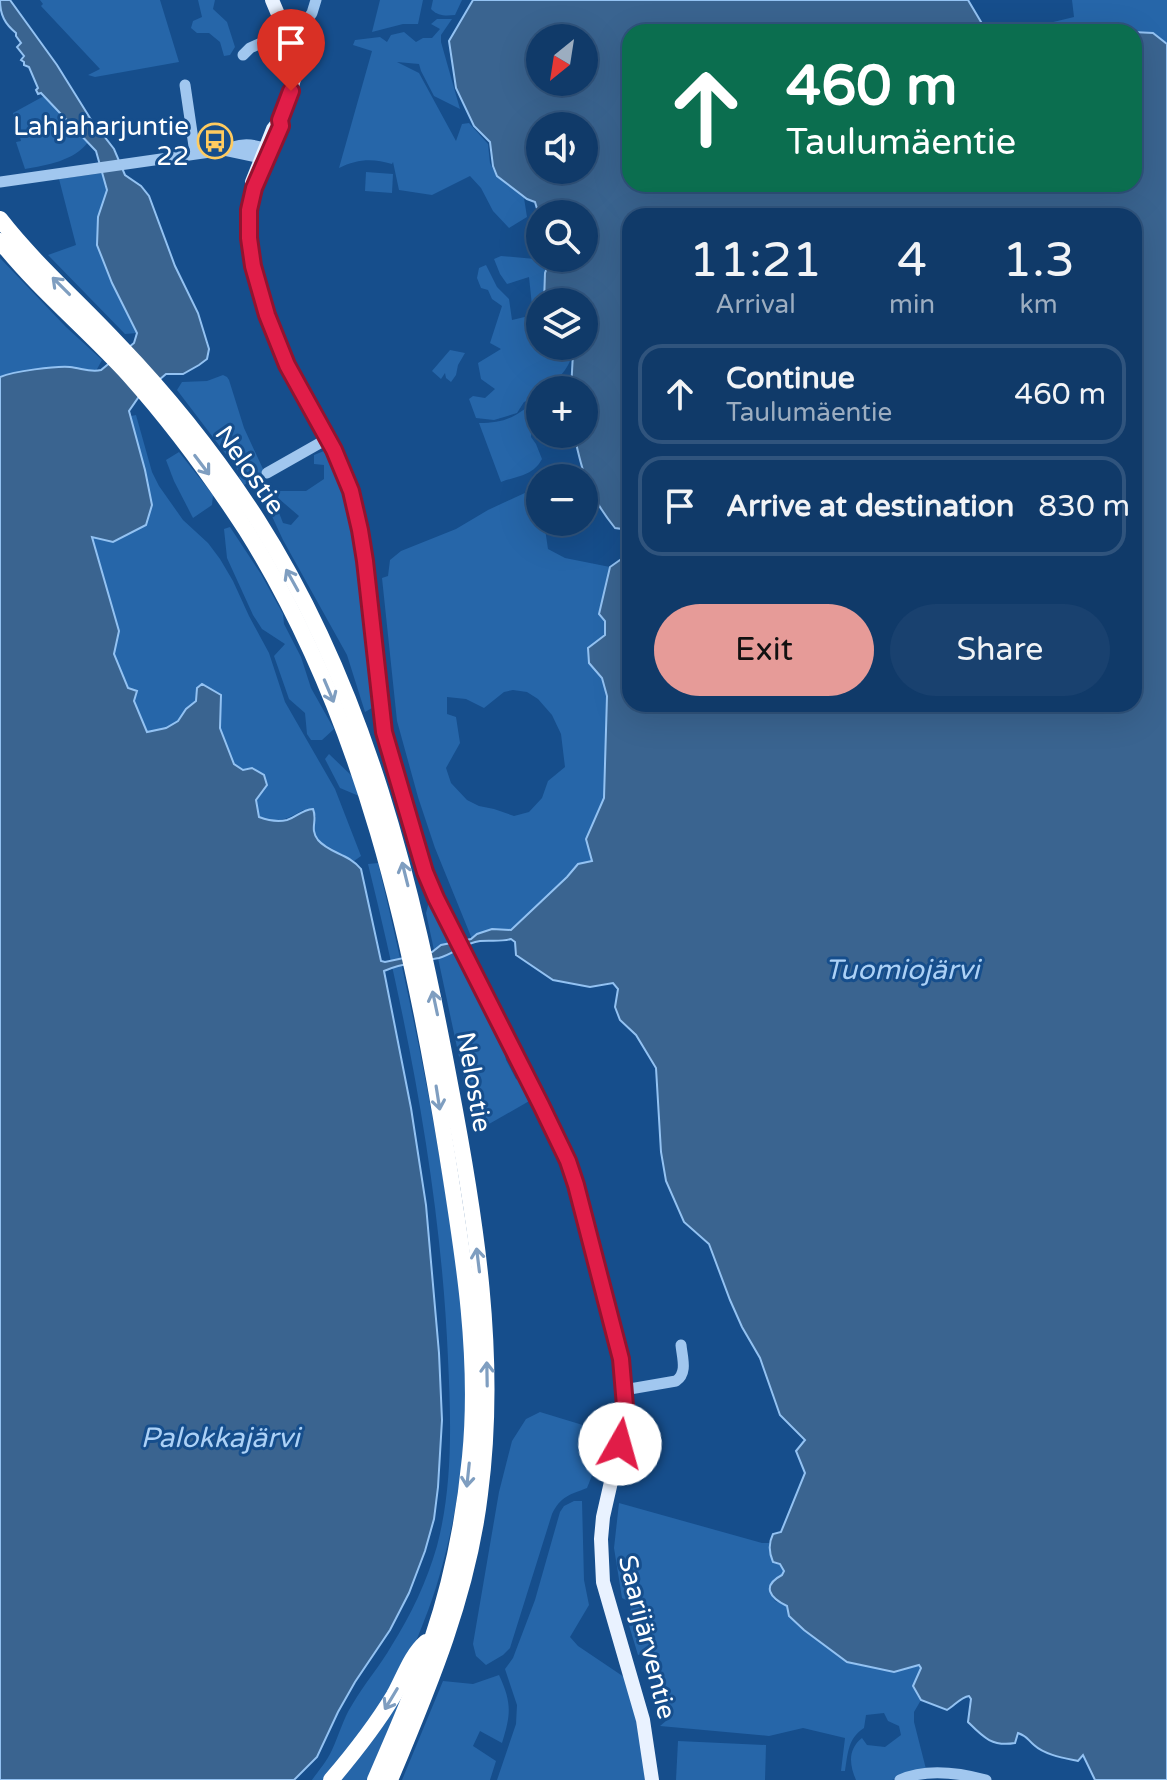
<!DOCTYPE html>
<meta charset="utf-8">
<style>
body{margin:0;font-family:"Varela Round",sans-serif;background:#19416f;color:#f1f3f6;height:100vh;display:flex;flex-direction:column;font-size:30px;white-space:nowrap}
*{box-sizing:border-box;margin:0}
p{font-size:26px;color:#9cadc0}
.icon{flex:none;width:44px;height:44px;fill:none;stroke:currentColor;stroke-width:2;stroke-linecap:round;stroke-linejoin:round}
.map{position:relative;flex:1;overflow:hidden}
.details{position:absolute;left:622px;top:208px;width:520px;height:504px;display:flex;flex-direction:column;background:#103a69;border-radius:24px;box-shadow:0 8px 32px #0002,0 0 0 2px #30547d}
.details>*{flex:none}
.banner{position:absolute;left:622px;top:24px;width:520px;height:168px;border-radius:24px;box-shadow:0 8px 32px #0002,0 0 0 2px #30547d;background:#0b6e4f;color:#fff;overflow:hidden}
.needle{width:52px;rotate:210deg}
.fabs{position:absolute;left:526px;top:24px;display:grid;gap:16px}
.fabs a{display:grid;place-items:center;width:72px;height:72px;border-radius:50%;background:#103a69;box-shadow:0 8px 32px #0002,0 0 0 2px #30547d;font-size:40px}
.pin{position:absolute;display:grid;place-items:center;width:68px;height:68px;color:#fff;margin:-82px -34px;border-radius:50% 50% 50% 0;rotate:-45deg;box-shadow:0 0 8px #0007}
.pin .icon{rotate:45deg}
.me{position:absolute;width:88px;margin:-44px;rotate:7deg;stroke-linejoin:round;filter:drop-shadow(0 0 6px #0008)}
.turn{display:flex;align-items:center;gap:28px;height:168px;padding:0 32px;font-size:36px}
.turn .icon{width:104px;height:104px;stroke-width:2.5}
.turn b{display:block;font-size:56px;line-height:68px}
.eta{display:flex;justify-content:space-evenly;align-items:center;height:136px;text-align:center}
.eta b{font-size:48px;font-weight:600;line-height:56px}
.cta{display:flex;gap:16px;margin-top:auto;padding:16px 32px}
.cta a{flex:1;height:92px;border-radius:48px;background:#e69b98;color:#111;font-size:32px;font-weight:600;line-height:92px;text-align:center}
.cta a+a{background:#19416f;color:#f1f3f6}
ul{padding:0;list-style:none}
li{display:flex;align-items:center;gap:24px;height:100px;margin:0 16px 12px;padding:0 16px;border:4px solid #30547d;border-radius:24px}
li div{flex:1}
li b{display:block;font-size:30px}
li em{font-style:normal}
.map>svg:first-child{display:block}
.green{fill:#2666a9;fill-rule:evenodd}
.water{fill:#3a6490;stroke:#93c2f2;stroke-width:2;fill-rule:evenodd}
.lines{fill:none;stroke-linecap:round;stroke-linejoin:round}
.minor{stroke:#a1c7ef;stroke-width:11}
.major{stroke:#e9f2ff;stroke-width:14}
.highway{stroke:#fff;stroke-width:16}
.oneway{stroke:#7f9ec0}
.route-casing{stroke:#92132f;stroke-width:20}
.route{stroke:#e11d48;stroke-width:14}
.labels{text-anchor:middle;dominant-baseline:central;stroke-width:6;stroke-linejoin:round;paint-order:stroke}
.poi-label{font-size:26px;fill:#fff;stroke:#164e8c;text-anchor:end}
.street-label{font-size:26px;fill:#fff;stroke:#164e8c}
.water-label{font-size:28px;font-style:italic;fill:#acd1f6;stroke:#164e8c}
</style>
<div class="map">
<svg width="1167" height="1780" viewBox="0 0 1167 1780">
<rect width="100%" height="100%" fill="#164e8c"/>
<g class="green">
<polygon points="40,0 160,0 179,62 95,77 88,75 100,69 41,6 43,4"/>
<polygon points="198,0 215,0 213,9 227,22 235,47 230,55 224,56 220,42 209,33 197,33 191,28 193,21 202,17"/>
<polygon points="380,0 423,0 418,24 403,24 372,32"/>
<path d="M433 0H462L455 15C445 16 438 16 431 9Z"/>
<polygon points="1072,0 1167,0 1167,44 1153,33 1041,32 1045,24 1074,17"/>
<path d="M437 19H452L441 35V42L460 109 434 96 421 71 419 64 397 62 419 73 456 141 462 124 469 123 488 144 490 163 497 177 524 198 527 217 509 228 493 211 481 188 470 176 432 195 399 190 393 162 392 164C373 158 357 159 339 168L372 51 353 45 355 40 380 37 387 42 391 35 404 32 416 42 423 38H432L440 29 431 24Z"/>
<path d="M44 96 88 142C74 161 47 165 25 169L16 142 21 141 13 113Z"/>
<polygon points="366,172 393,174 392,193 365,191"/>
<polygon points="103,173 107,190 98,217 97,245 112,283 137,333 125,334 48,255 76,245 59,179"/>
<path d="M501 256 535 259 540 256V258H551L545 273 544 302H540V346H560L573 353C567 371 559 382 539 386L536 397 524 402 517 413 494 420 476 418 469 399 473 396 485 398 495 389 481 379 478 363 501 349 490 343 502 306 492 299 488 290 481 288 477 278 479 268 486 265 497 287 509 299 512 320 533 315 529 277 507 284 500 274 494 259Z"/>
<polygon points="0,258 66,327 102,360 96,371 97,372 0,377"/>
<polygon points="450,350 465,353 458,365 456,375 451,382 446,378 445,373 441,379 432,371"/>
<polygon points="223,375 227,377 229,380 244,428 263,469 263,472 244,485 239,477 241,474 177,390 182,382 207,381"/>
<path d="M536 400 531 421V437L536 444 542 459C533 476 517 476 501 482L479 423C505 423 516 417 536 400Z"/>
<path d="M136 415 152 472 159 486 183 520 208 543 220 559 233 581 249 616 269 653 285 702 335 789 361 856 354 861 320 842 313 829 316 816 303 810C288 819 276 824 259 818L256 799 267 785 234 764 220 728 197 688 196 701 186 709 178 721 166 728 147 732 114 654 63 630 87 492 134 434 131 416Z"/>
<path d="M324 451C342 468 344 499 349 521 361 583 367 645 372 708L365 712 347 655 283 540 270 512 276 505 283 523 291 525 299 516 278 498 280 491H306L324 479V465L314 464V455Z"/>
<polygon points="179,452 213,495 212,505 193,518 174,481 166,460"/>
<path d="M540 486V522H544L548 549 565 558 620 569 630 704 646 713 586 839 592 861 578 864 567 877 511 930C496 929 483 929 472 939L435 848 418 797 397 721 382 578 388 576 390 560 401 551 456 529 488 510ZM513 690 527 692 538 699 552 715 561 734 565 767 548 781 542 798 529 812 514 816 494 809 479 806 467 800 451 783 446 768 460 743 456 717 447 714V697L466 699 484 708 504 692Z"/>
<polygon points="230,527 261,574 283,614 284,624 301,657 311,688 334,729 322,740 311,740 307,734 305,713 289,699 274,656 285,644 262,629 253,615 227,558 224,529"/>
<polygon points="329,754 354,778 359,796 340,788 325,759"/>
<path d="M378 863C402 963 424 1064 441 1166 454 1247 469 1331 466 1413 464 1476 448 1562 424 1621 415 1645 404 1670 390 1692 371 1722 347 1751 326 1780H312C319 1770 327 1761 332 1750 339 1735 343 1719 352 1705 364 1684 380 1666 392 1645 411 1615 427 1581 437 1546 453 1485 451 1422 448 1359 441 1191 408 1026 368 864Z"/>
<polygon points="430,898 454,944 441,945 434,950 426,913"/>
<polygon points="457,949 504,1048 506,1060 516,1079 522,1082 531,1100 475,1132 438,958 454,952"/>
<path d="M540 1412 609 1433 587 1488C569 1495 561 1496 552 1514L510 1648 503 1655 486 1665 476 1656 473 1644 499 1492 512 1441 526 1419Z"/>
<polygon points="574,1501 582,1501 584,1580 589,1605 570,1637 578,1646 627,1679 641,1740 645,1780 497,1780 516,1724 517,1705 505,1669 513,1658 535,1600 560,1512 564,1506"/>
<path d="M619 1503 762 1543H769L784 1571 782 1575 775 1579 770 1585V1593L775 1601 787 1606 831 1650 847 1662 894 1672 919 1665 922 1667 913 1686 921 1700 914 1712V1722L926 1769 892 1780H856C849 1764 848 1749 862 1738L867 1745 885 1747 901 1735 899 1726 888 1721 884 1713 866 1715 864 1728C848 1738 848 1753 845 1771H841L845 1738 803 1728 769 1736 660 1726 673 1715 666 1711 647 1652 638 1655 628 1622 632 1603 622 1598 614 1548Z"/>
<polygon points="417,1661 367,1780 336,1780"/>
<path d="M499 1675C512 1703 511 1714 502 1743L480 1731 473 1746 496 1761 490 1780H402L443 1681 473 1684Z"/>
<polygon points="678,1741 766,1745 765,1780 676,1780"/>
</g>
<path class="water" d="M0 0H10L57 65 90 118 114 149 125 175 141 186 149 196 175 266 198 313 209 349 207 359 199 365 183 374H166L138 398 129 411 145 470 152 505 146 525 113 542 92 537 119 631 114 654 128 688 137 691 134 701 147 732 166 728 178 721 186 709 196 701 197 688 202 684 221 695 220 728 234 764 243 770 252 768 264 775 267 785 256 800 259 817C267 820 278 822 287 820 297 817 301 810 313 809 318 821 309 828 318 840 329 853 349 854 361 869L381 961 385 962 432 952 441 945 471 939 477 934 492 929 511 930 567 877 578 864 592 861 586 839 604 798 607 696 602 678 589 663 588 648 605 635V621L599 614 610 567 630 553V704H1134V216H630V530L615 528C588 494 583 476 574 434H584V390H571L573 353 565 346H584V302H544L545 273 551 258H584V214H540V233L538 212 535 202 527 199 497 176 493 166 490 142 474 126 456 88 449 41 473 0H968L987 32H630V184H1134V32L1153 33 1167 44V1780H1095L1083 1755 1078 1761C1064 1758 1045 1755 1034 1745 1027 1739 1027 1736 1018 1733L1015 1743C992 1747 983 1737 968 1722L971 1699 969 1696C961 1697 954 1706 947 1710L921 1700 913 1686 921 1668 919 1665 894 1672 847 1662 804 1630 789 1616 787 1606C770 1598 761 1586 782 1575L784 1571 780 1564 773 1562C769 1553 768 1544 773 1534L781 1532 805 1473 796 1451 805 1440 780 1415 760 1358 742 1327 730 1300 709 1244 684 1222 666 1181 661 1152 656 1068 636 1035 620 1020 615 1007 618 989 613 983 590 987 553 980 516 955 515 942 511 939C500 942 490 940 480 941 464 943 454 954 439 958 420 962 401 963 384 971L411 1108 426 1205 439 1353 442 1420 438 1487 434 1519 425 1551 409 1593 390 1630 355 1682 338 1712 317 1757 294 1780H0V377C14 371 55 366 70 367 81 368 91 373 101 370L134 343 137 333 112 283 97 245 98 217 107 190 96 151 41 93 38 94 36 90 38 88 29 67 24 65V62L21 60 24 56 17 47 21 43 16 36V33C5 24 0 15 0 0ZM540 38H584V82H540ZM540 126H584V170H540Z"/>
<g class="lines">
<g class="minor">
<polyline points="243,55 250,48 305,23 312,13 316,0"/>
<polyline points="185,85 195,153"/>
<path d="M0 182 224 150C239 144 249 143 264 148L267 156 261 158 224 150"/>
<polyline points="267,473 327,439"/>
<path d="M624 1390 676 1381C688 1373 682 1357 681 1345"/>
<path d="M900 1780C926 1768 960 1773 986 1780"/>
</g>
<polyline class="major" points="272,0 289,40 293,54 294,79 286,108 280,120 273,129 252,182 254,188 249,210 249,238 253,266 267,315 281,350 296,383 334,450 351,491 360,530 365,561 384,732 425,872 436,898 568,1161 585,1216 608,1303 621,1359 625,1406 621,1438 603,1517 601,1539 603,1582 643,1720 652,1780"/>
<g class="highway">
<path d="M0 219C35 264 79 302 118 344 170 398 216 456 257 519 367 691 413 886 450 1084 476 1219 498 1357 480 1494 468 1595 429 1687 390 1780"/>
<path d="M0 241C39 290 87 329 129 375 172 423 211 476 246 530 364 718 412 938 447 1154 463 1254 480 1356 470 1457 464 1519 452 1580 432 1639 416 1687 395 1733 375 1780"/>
<path d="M331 1780C354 1753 376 1725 394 1695 404 1677 411 1655 426 1642"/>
</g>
</g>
<defs><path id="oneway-shaft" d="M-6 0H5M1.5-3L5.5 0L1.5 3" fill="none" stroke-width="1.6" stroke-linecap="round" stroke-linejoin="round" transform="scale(2)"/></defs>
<g class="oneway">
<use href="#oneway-shaft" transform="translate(61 286) rotate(-135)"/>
<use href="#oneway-shaft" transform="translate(202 465) rotate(53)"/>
<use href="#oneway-shaft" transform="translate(292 580) rotate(-119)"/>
<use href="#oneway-shaft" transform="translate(329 691) rotate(67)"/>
<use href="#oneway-shaft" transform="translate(405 874) rotate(-104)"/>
<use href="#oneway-shaft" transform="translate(435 1003) rotate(-102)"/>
<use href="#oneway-shaft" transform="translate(438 1098) rotate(81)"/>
<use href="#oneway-shaft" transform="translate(478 1260) rotate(-97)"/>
<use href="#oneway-shaft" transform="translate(487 1374) rotate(-91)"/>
<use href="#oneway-shaft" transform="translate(468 1475) rotate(96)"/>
<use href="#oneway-shaft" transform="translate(391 1699) rotate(121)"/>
</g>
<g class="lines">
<g class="route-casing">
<polyline id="route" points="291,91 280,120 281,126 254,188 249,210 249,238 253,266 267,315 287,365 334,450 351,491 360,530 365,561 384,732 425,872 436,898 541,1105 568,1161 576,1185 621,1359 625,1406 620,1444"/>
</g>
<use href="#route" class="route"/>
</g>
<defs>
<g id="bus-ring" transform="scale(1.8)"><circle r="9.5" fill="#164e8c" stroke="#ffcb5f" stroke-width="1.5"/><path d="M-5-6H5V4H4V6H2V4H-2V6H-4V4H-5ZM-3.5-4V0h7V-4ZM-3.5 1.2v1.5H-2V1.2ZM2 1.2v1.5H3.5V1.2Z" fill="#ffcb5f"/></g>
</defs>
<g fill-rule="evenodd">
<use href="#bus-ring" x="215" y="141"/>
</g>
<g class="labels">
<g class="poi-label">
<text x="189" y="126">Lahjaharjuntie<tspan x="189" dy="30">22</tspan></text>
</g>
<g class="street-label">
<text transform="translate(250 470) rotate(55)">Nelostie</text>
<text transform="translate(474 1082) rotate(80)">Nelostie</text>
<text transform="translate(647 1637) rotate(76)">Saarijärventie</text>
</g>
<g class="water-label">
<text x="902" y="970">Tuomiojärvi</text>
<text x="220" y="1438">Palokkajärvi</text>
</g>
</g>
</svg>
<div class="fabs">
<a><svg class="needle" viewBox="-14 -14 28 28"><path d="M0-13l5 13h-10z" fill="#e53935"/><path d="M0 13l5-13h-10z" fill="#9cadc0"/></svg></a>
<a><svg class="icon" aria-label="sound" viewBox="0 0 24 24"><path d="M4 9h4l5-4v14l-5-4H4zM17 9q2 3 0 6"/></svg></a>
<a><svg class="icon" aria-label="search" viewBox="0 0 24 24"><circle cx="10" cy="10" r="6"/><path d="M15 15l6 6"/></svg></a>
<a><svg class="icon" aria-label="layers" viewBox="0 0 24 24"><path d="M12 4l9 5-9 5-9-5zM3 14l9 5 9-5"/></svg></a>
<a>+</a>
<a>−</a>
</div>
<div class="pin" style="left:291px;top:91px;background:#d93025"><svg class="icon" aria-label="arrive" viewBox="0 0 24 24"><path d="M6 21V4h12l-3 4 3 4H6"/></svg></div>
<svg class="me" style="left:620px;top:1444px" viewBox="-20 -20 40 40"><circle r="19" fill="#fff"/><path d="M0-13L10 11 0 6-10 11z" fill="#e11d48"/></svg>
<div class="banner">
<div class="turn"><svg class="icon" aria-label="ahead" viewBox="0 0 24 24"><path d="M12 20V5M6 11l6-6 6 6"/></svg><div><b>460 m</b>Taulumäentie</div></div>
</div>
<section class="details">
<div class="eta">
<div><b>11:21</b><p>Arrival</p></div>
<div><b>4</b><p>min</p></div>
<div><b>1.3</b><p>km</p></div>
</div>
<ul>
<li><svg class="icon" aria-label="ahead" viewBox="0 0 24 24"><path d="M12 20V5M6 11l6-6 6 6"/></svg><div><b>Continue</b><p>Taulumäentie</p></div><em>460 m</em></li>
<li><svg class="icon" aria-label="arrive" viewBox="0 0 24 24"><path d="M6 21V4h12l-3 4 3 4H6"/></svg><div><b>Arrive at destination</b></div><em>830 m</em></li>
</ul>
<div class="cta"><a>Exit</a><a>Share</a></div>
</section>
</div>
